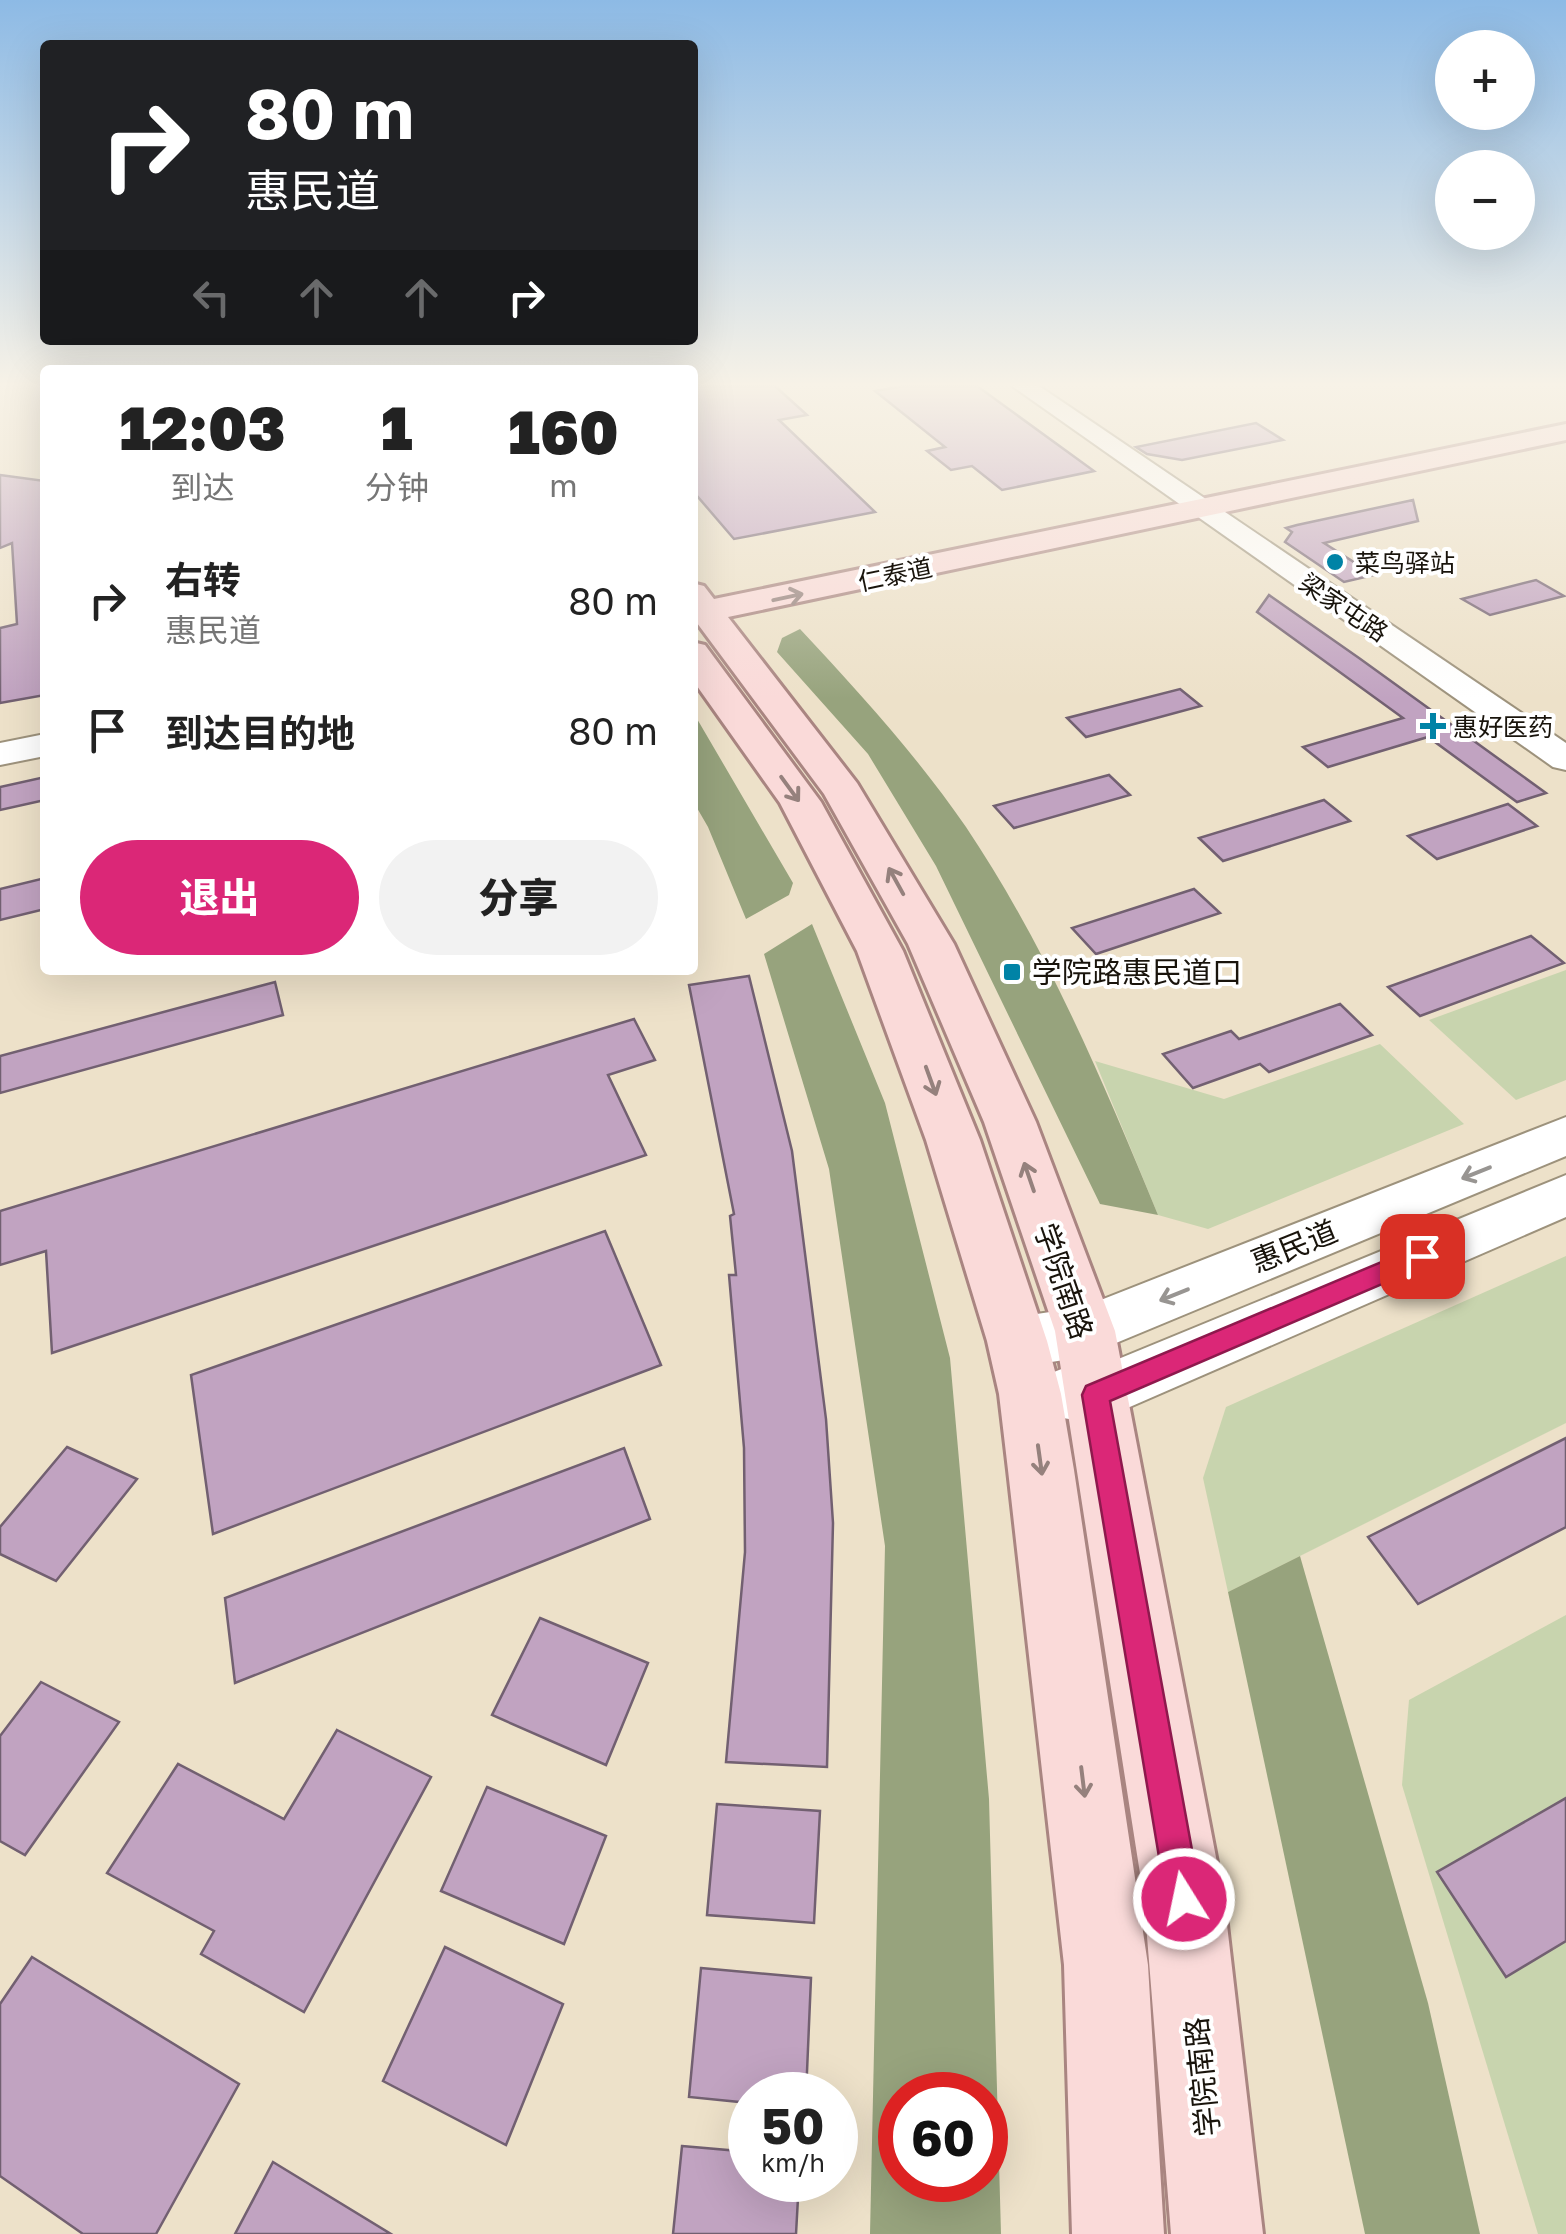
<!DOCTYPE html>
<html lang="zh">
<meta charset="utf-8">
<style>
body{margin:0;font-family:"Golos Text","Noto Sans SC",sans-serif;background:#f2f2f2;color:#222;height:100vh;display:flex;flex-direction:column;font-size:38px;white-space:nowrap}
*{box-sizing:border-box;margin:0}
p{font-size:32px;color:#767676}
.icon{flex:none;width:55px;height:55px;fill:none;stroke:currentColor;stroke-width:2;stroke-linecap:round;stroke-linejoin:round}
.map{position:relative;flex:1;overflow:hidden}
.panel{position:absolute;left:40px;top:365px;width:658px;height:610px;display:flex;flex-direction:column;background:#fff;border-radius:10px;box-shadow:0 10px 40px #0002}
.panel>*{flex:none}
.top-card{position:absolute;left:40px;top:40px;width:658px;height:305px;border-radius:10px;box-shadow:0 10px 40px #0002;background:#202124;color:#fff;overflow:hidden}
.controls{position:absolute;left:1435px;top:30px;display:grid;gap:20px}
.controls a{display:grid;place-items:center;width:100px;height:100px;border-radius:50%;background:#fff;box-shadow:0 10px 40px #0002;font-size:50px}
.speed{position:absolute;left:728px;top:2072px;display:flex;gap:20px;font-size:50px;font-weight:700;text-align:center}
.speed>*{display:grid;place-content:center;width:130px;height:130px;border-radius:50%;background:#fff;box-shadow:0 10px 40px #0002;line-height:1}
.speed small{font-size:25px;font-weight:400}
.speed .limit{border:15px solid #d22;background:#fff;color:#111}
.pin{position:absolute;display:grid;place-items:center;width:85px;height:85px;color:#fff;margin:-42px;border-radius:20px;box-shadow:0 5px 15px #0006}
.me{position:absolute;width:110px;margin:-55px;rotate:350deg;stroke-linejoin:round;filter:drop-shadow(0 0 8px #0008)}
.turn{display:flex;align-items:center;gap:35px;height:210px;padding:0 40px;font-size:45px}
.turn .icon{width:130px;height:130px;stroke-width:2.5}
.turn b{display:block;font-size:70px;line-height:85px}
.lanes{display:flex;align-items:center;height:95px;padding:0 40px;background:#0003;justify-content:center;gap:50px;direction:ltr}
.lanes .off{opacity:.35}
.eta{display:flex;justify-content:space-evenly;align-items:center;height:170px;text-align:center}
.eta b{font-size:60px;font-weight:800;line-height:70px}
.cta{display:flex;gap:20px;margin-top:auto;padding:20px 40px}
.cta a{flex:1;height:115px;border-radius:60px;background:#db2777;color:#fff;font-size:40px;font-weight:800;line-height:115px;text-align:center}
.cta a+a{background:#f2f2f2;color:#222}
ul{padding:0;list-style:none}
li{display:flex;align-items:center;gap:30px;height:130px;padding:0 40px}
li div{flex:1}
li b{display:block;font-size:38px}
li em{font-style:normal}
.map>svg:first-child{display:block}
.green{fill:#c8d4ae}
.forest{fill:#97a37d;fill-rule:evenodd}
.building{fill:#c1a3c1;stroke:#726071;stroke-width:2.5}
.lines{fill:none;stroke-linecap:round;stroke-linejoin:round}
.secondary-casing{stroke:#9d927c;stroke-width:4}
.primary-casing{stroke:#a98581;stroke-width:6}
.secondary{fill:#fff;fill-rule:evenodd}
.primary{fill:#fadad9;fill-rule:evenodd}
.oneway{stroke:#95817d}
.oneway2{stroke:#989592}
.route{fill:#db2777;stroke:#8e194d;stroke-width:2.5}
.poi-dot{fill:#0083a6;stroke:#fff;stroke-width:4}
.labels{text-anchor:middle;dominant-baseline:central;stroke-width:8;stroke-linejoin:round;paint-order:stroke}
.far-poi-label{font-size:25px;fill:#19140c;stroke:#fff;text-anchor:start}
.far-street-label{font-size:25px;fill:#19140c;stroke:#fff}
.poi-label{font-size:30px;fill:#19140c;stroke:#fff;text-anchor:start}
.street-label{font-size:30px;fill:#19140c;stroke:#fff}
</style>
<div class="map">
<svg width="1566" height="2234" viewBox="0 0 1566 2234">
<rect width="100%" height="100%" fill="#ede1c9"/>
<g class="green">
<polygon points="1566,970 1566,1080 1516,1100 1429,1020"/>
<polygon points="1380,1044 1464,1124 1208,1229 1158,1215 1095,1061 1224,1099"/>
<polygon points="1566,1256 1566,1423 1228,1592 1203,1478 1226,1407"/>
<polygon points="1566,1615 1566,2234 1538,2234 1402,1785 1409,1700"/>
</g>
<g class="forest">
<path d="M800 629C859 692 917 756 966 827 1047 948 1103 1081 1158 1215L1100 1204 936 866 868 754 777 652 782 638Z"/>
<polygon points="693,712 793,883 789,895 746,919 708,827 693,801"/>
<path d="M812 924 885 1103 950 1358 989 1799 1001 2234H870L885 1546 829 1169 764 954ZM985 2095V2180H900V2095Z"/>
<polygon points="1300,1556 1428,2003 1480,2234 1365,2234 1228,1592"/>
</g>
<g class="building">
<polygon points="692,386 775,386 807,415 779,420 875,512 734,539 692,490"/>
<polygon points="904,386 977,386 1094,471 1002,490 972,466 951,470 927,451 945,447 875,391"/>
<polygon points="1256,423 1283,440 1182,460 1147,454 1136,447"/>
<polygon points="0,475 45,481 45,695 0,703 0,628 17,624 12,543 0,548"/>
<polygon points="1413,500 1418,521 1324,543 1374,575 1344,582 1285,542 1292,532 1286,528 1297,525"/>
<polygon points="1536,580 1564,596 1490,615 1462,599"/>
<polygon points="1269,595 1359,658 1546,793 1517,802 1428,737 1328,767 1303,747 1403,718 1257,612"/>
<polygon points="1180,689 1201,706 1086,737 1067,718"/>
<polygon points="1109,775 1130,795 1014,828 994,806"/>
<polygon points="45,777 45,800 0,810 0,787"/>
<polygon points="1324,800 1350,821 1223,861 1199,838"/>
<polygon points="1508,804 1537,826 1437,859 1408,836"/>
<polygon points="45,878 45,909 0,920 0,889"/>
<polygon points="1194,889 1220,913 1096,954 1072,928"/>
<polygon points="1531,936 1564,963 1420,1016 1388,987"/>
<polygon points="749,976 792,1151 826,1419 833,1523 827,1767 726,1762 745,1552 744,1448 729,1275 736,1275 730,1216 734,1214 689,985"/>
<polygon points="275,982 283,1015 0,1093 0,1056"/>
<polygon points="1340,1004 1372,1035 1269,1072 1260,1064 1193,1088 1163,1054 1231,1031 1239,1039"/>
<polygon points="634,1019 655,1060 608,1075 646,1155 52,1353 46,1251 0,1265 0,1211"/>
<polygon points="605,1231 661,1365 213,1534 191,1375"/>
<polygon points="1566,1438 1566,1527 1418,1604 1368,1537"/>
<polygon points="67,1447 137,1479 56,1581 0,1554 0,1527"/>
<polygon points="624,1448 650,1519 235,1683 225,1598"/>
<polygon points="540,1618 648,1663 606,1765 492,1715"/>
<polygon points="41,1682 119,1722 25,1855 0,1841 0,1736"/>
<polygon points="337,1730 431,1777 304,2012 201,1954 214,1931 107,1873 178,1764 284,1819"/>
<polygon points="487,1787 606,1836 564,1944 441,1891"/>
<polygon points="1566,1798 1566,1941 1506,1977 1437,1872"/>
<polygon points="717,1804 820,1811 814,1923 707,1915"/>
<polygon points="445,1947 563,2004 506,2145 383,2081"/>
<polygon points="32,1957 239,2084 156,2234 83,2234 0,2176 0,2004"/>
<polygon points="701,1968 811,1978 806,2095 750,2095 750,2103 689,2097"/>
<polygon points="682,2146 750,2152 750,2180 799,2180 796,2234 673,2234"/>
<polygon points="273,2162 391,2234 235,2234"/>
</g>
<g class="lines">
<g class="secondary-casing">
<g id="secondary">
<polygon points="1012,386 1039,386 1566,743 1566,770 1553,767"/>
<polygon points="45,734 45,756 0,765 0,743"/>
<path d="M1566 1117V1156L1104 1348C1072 1360 1030 1370 998 1358L990 1341 998 1324 1017 1317 1083 1307Z"/>
<path d="M1566 1175V1217L1116 1413C1090 1423 1069 1422 1044 1412L1036 1394 1044 1376 1064 1368 1094 1369Z"/>
</g>
</g>
<g class="primary-casing">
<g id="primary">
<polygon points="1566,424 1566,440 728,617 857,783 954,944 1036,1122 1115,1331 1224,1899 1263,2234 1171,2234 1144,1899 1055,1331 984,1122 908,944 824,794 697,623 692,624 692,583 704,586 714,599"/>
<polygon points="692,642 705,645 821,802 903,951 980,1140 1047,1341 1061,1394 1074,1470 1148,1965 1164,2234 1072,2234 1064,1965 1008,1470 999,1394 987,1341 926,1140 857,951 780,803 692,679"/>
</g>
</g>
<use href="#secondary" class="secondary"/>
<use href="#primary" class="primary"/>
</g>
<defs><path id="oneway-shaft" d="M-6 0H5M1.5-3L5.5 0L1.5 3" fill="none" stroke-width="1.6" stroke-linecap="round" stroke-linejoin="round" transform="scale(2.5)"/></defs>
<g class="oneway">
<use href="#oneway-shaft" transform="translate(788 597) rotate(-12)"/>
<use href="#oneway-shaft" transform="translate(790 789) rotate(54)"/>
<use href="#oneway-shaft" transform="translate(896 881) rotate(-119)"/>
<use href="#oneway-shaft" transform="translate(931 1081) rotate(70)"/>
<use href="#oneway-shaft" transform="translate(1029 1177) rotate(-109)"/>
<use href="#oneway-shaft" transform="translate(1040 1460) rotate(82)"/>
<use href="#oneway-shaft" transform="translate(1083 1782) rotate(83)"/>
</g>
<g class="oneway2">
<use href="#oneway-shaft" transform="translate(1476 1173) rotate(158)"/>
<use href="#oneway-shaft" transform="translate(1174 1295) rotate(158)"/>
</g>
<linearGradient id="sky" x2="0" y2="1"><stop stop-color="#8dbae5"/><stop offset="0.55" stop-color="#f7f2e7"/><stop offset="1" stop-color="#f7f2e7" stop-opacity="0"/></linearGradient>
<rect width="1566" height="699" fill="url(#sky)"/>
<polygon class="route" points="1422,1245 1431,1248 1435,1256 1431,1263 1110,1401 1201,1899 1196,1911 1184,1916 1171,1911 1166,1899 1082,1395 1086,1386"/>
<g class="poi-dot">
<circle cx="1335" cy="562" r="10"/>
<path d="M1428 711h10v10h10v10h-10v10h-10v-10h-10v-10h10z"/>
<rect x="1002" y="962" width="20" height="20" rx="5"/>
</g>
<g class="labels">
<g class="far-poi-label">
<text x="1355" y="562">菜鸟驿站</text>
<text x="1453" y="726">惠好医药</text>
</g>
<g class="far-street-label">
<text transform="translate(895 574) rotate(-12)">仁泰道</text>
<text transform="translate(1344 607) rotate(34)">梁家屯路</text>
</g>
<g class="poi-label">
<text x="1032" y="972">学院路惠民道口</text>
</g>
<g class="street-label">
<text transform="translate(1294 1246) rotate(-22)">惠民道</text>
<text transform="translate(1064 1281) rotate(71)">学院南路</text>
<text transform="translate(1202 2077) rotate(-96)">学院南路</text>
</g>
</g>
</svg>
<div class="controls">
<a>+</a>
<a>−</a>
</div>
<div class="speed"><div>50<small>km/h</small></div><div class="limit">60</div></div>
<div class="pin" style="left:1422px;top:1256px;background:#d93025"><svg class="icon" aria-label="arrive" viewBox="0 0 24 24"><path d="M6 21V4h12l-3 4 3 4H6"/></svg></div>
<svg class="me" style="left:1184px;top:1899px" viewBox="-20 -20 40 40"><circle r="17" fill="#db2777" stroke="#fff" stroke-width="3"/><path d="M0-11L8 9 0 5-8 9z" fill="#fff"/></svg>
<div class="top-card">
<div class="turn"><svg class="icon" aria-label="right" viewBox="0 0 24 24"><path d="M7 20v-9h11M14 6l5 5-5 5"/></svg><div><b>80 m</b>惠民道</div></div>
<div class="lanes"><svg class="icon off" aria-label="left" viewBox="0 0 24 24"><path d="M17 20v-9H6M10 6l-5 5 5 5"/></svg><svg class="icon off" aria-label="ahead" viewBox="0 0 24 24"><path d="M12 20V5M6 11l6-6 6 6"/></svg><svg class="icon off" aria-label="ahead" viewBox="0 0 24 24"><path d="M12 20V5M6 11l6-6 6 6"/></svg><svg class="icon" aria-label="right" viewBox="0 0 24 24"><path d="M7 20v-9h11M14 6l5 5-5 5"/></svg></div>
</div>
<section class="panel">
<div class="eta">
<div><b>12:03</b><p>到达</p></div>
<div><b>1</b><p>分钟</p></div>
<div><b>160</b><p>m</p></div>
</div>
<ul>
<li><svg class="icon" aria-label="right" viewBox="0 0 24 24"><path d="M7 20v-9h11M14 6l5 5-5 5"/></svg><div><b>右转</b><p>惠民道</p></div><em>80 m</em></li>
<li><svg class="icon" aria-label="arrive" viewBox="0 0 24 24"><path d="M6 21V4h12l-3 4 3 4H6"/></svg><div><b>到达目的地</b></div><em>80 m</em></li>
</ul>
<div class="cta"><a>退出</a><a>分享</a></div>
</section>
</div>
